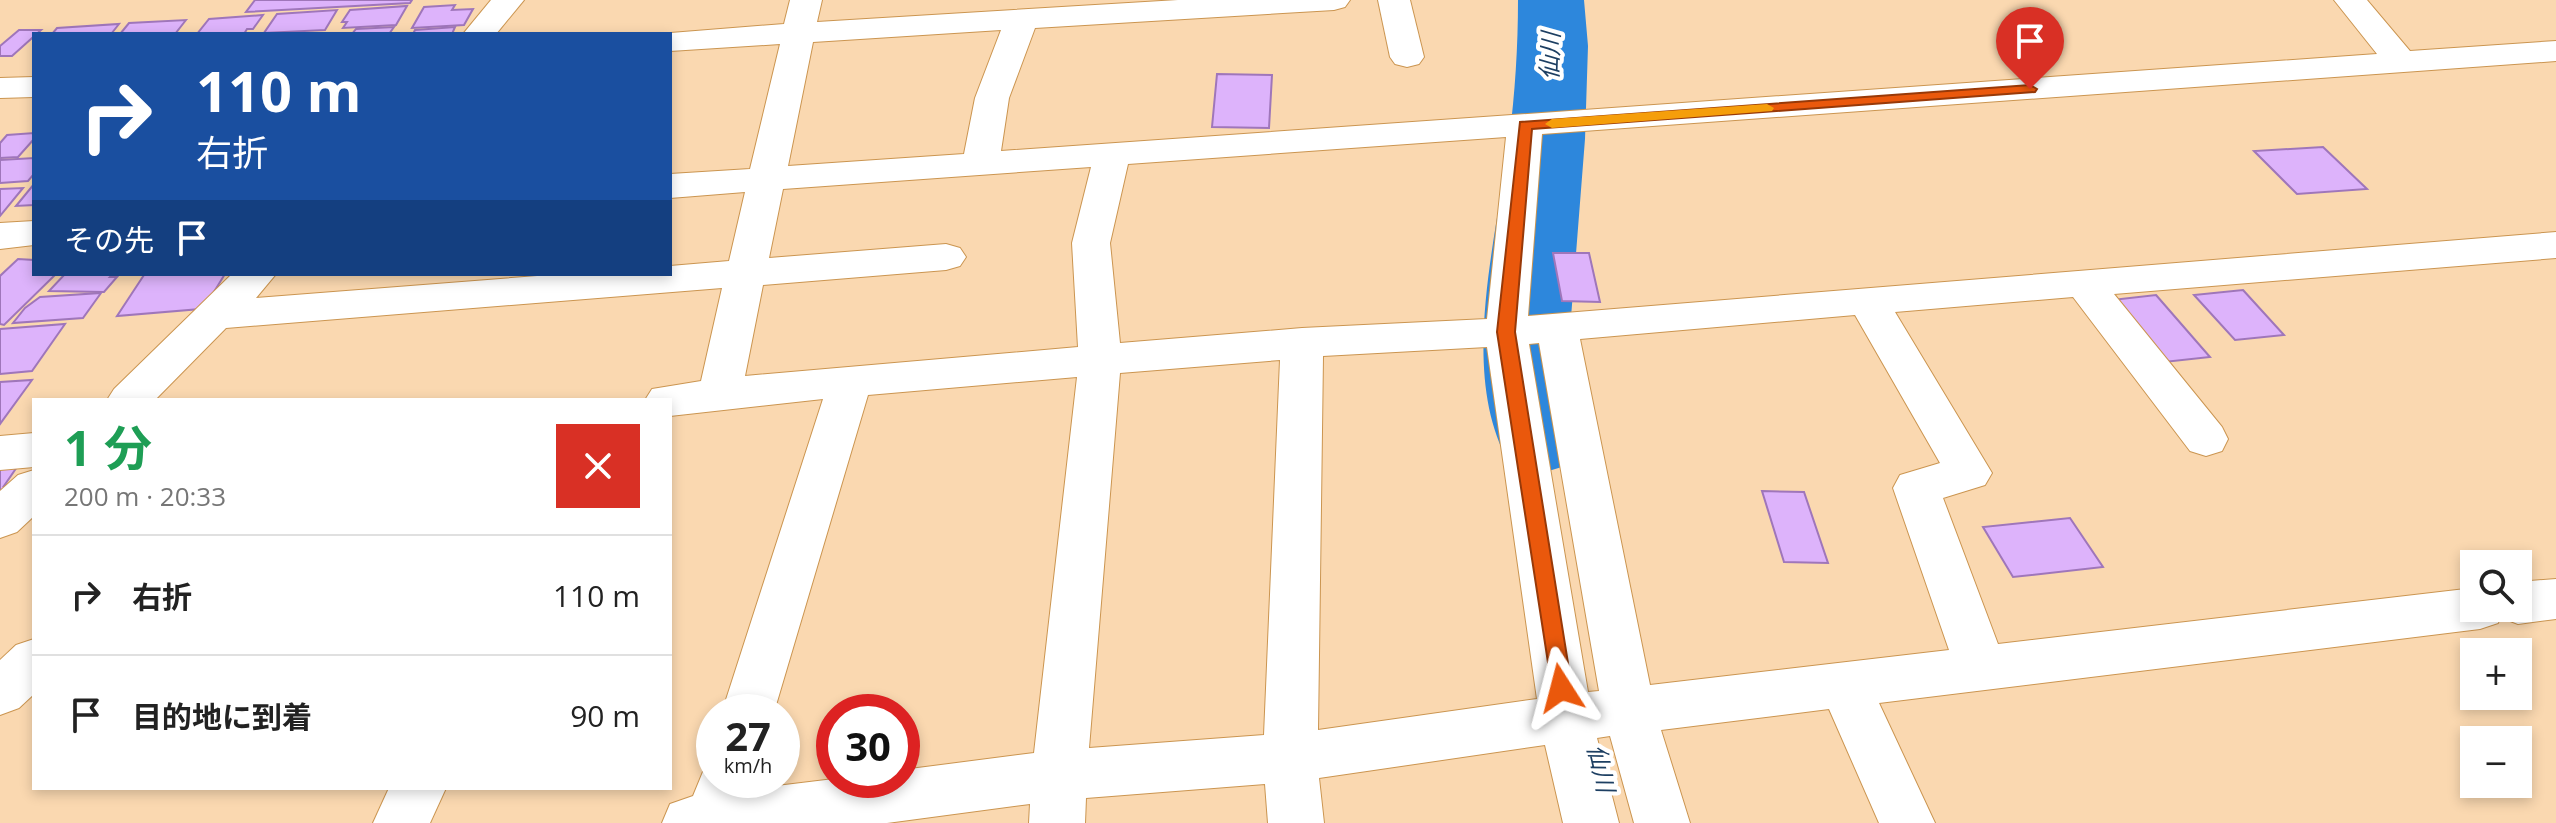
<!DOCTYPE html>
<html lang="ja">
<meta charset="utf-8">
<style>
body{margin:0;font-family:"Open Sans","Noto Sans JP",sans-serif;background:#f2f2f2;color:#222;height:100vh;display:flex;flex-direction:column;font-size:30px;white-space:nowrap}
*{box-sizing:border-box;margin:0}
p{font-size:26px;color:#767676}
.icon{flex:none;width:44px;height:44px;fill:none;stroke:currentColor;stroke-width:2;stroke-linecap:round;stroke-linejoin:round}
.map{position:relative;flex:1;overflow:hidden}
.panel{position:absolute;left:32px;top:398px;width:640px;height:392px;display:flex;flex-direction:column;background:#fff;border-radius:0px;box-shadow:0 4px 12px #0003}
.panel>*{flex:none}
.guide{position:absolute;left:32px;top:32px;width:640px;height:244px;border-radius:0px;box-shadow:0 4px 12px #0003;background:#1a4fa0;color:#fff;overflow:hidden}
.fabs{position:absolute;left:2460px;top:550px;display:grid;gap:16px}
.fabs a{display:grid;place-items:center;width:72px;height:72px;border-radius:0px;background:#fff;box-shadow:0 4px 12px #0003;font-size:40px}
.speed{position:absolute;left:696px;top:694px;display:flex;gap:16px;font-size:40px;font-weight:700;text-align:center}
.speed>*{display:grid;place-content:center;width:104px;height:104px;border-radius:50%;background:#fff;box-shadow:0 4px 12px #0003;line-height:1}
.speed small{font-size:20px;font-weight:400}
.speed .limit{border:12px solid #d22;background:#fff;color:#111}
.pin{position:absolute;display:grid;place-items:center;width:68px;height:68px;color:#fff;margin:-82px -34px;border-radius:50% 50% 50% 0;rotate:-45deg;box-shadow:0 0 8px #0007}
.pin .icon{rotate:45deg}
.me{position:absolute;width:88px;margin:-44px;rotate:351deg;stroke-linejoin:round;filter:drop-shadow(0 0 6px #0008)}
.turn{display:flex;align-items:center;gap:28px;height:168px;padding:0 32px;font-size:36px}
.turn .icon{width:104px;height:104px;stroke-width:2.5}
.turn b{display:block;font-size:56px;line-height:68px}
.then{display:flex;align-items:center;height:76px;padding:0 32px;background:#0003;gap:16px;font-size:30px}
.round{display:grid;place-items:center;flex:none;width:84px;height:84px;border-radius:0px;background:#f2f2f2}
.head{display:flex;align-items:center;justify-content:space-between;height:136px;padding:0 32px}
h1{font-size:48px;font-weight:700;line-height:60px;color:#1e9e55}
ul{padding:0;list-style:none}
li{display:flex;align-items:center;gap:24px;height:120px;padding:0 32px;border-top:2px solid #e0e0e0}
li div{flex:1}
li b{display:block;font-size:30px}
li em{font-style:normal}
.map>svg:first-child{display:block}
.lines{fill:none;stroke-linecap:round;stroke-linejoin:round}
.river{fill:#2d87dc;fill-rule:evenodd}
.building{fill:#ddb3fb;stroke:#9f76ba;stroke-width:2}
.minor-casing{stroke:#cb9550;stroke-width:2}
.minor{fill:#fff;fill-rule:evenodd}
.route{fill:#ea580c;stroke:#983908;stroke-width:2}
.slow{fill:#f59e0b}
.labels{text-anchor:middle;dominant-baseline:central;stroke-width:8;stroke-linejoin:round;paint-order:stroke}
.water-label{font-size:24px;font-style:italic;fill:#1d3f62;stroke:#fff}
</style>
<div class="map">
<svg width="2556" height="823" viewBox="0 0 2556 823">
<rect width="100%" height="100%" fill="#fad8b0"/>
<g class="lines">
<path class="river" d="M1518 0H1584L1588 46 1585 139 1569 343 1589 438 1575 463 1542 473 1509 463C1458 372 1497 239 1509 140 1515 93 1518 47 1518 0Z"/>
</g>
<g class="building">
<polygon points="255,0 412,0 410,3 246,12"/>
<polygon points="455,5 452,10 473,9 464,25 412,28 424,7"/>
<polygon points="407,6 396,25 343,28 347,22 342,22 350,10"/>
<polygon points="337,10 325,30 264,33 277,14"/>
<polygon points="263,15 253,29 247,29 244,34 197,34 209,19"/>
<polygon points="186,20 175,34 120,34 129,23"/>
<polygon points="119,24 111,34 52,34 57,28"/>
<polygon points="394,27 389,34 352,34 356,29"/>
<polygon points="455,27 452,34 413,34 415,30"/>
<polygon points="19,30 41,30 12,56 0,56 0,46"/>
<polygon points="1217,74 1272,75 1269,128 1212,127"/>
<polygon points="34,133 34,139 18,157 0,158 0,143 7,135"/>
<polygon points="2323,147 2367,189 2297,194 2254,151"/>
<polygon points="34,158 34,174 28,181 0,183 0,160"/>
<polygon points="34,184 34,205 16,206"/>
<polygon points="23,188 0,216 0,189"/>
<polygon points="1553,253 1589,253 1600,302 1562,301"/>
<polygon points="18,259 34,260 34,274 56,274 4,325 0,324 0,276"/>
<polygon points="65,274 113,274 110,277 117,277 104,292 49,291"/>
<polygon points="225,274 212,295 212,308 117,316 144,275"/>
<polygon points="2243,290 2284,335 2235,340 2194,295"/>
<polygon points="101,293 83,318 13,323 25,308 40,297"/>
<polygon points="2156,295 2210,357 2164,362 2112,300"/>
<polygon points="65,324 32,371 0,374 0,329"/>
<polygon points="32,380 0,424 0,382"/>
<polygon points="17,467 4,486 16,484 0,504 0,469"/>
<polygon points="1762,491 1804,492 1828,563 1784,562"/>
<polygon points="2070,518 2103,567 2013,577 1983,527"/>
</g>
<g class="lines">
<g class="minor-casing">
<g id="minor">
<polygon points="491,0 524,0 496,34 463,34"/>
<path d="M790 0H822L817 22 1178 0H1350L1345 7 1334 10 1035 28 1009 98 1001 151 2377 54 2334 0H2367L2410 51 2556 41V61L1542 134 1528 316 2556 232V258L2114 294 2222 427 2228 439 2222 451 2206 456 2190 451 2073 297 1895 312 1992 473 1985 485 1943 498 1998 644 2474 588V608H2518V582L2556 579V619L2518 624 2500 617 2498 623 2480 629 1879 703 1935 823H1879L1829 709 1661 730 1690 823H1634L1610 736 1597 738 1619 823H1563L1545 745 1319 778 1324 823H1268L1265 784 1086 798 1085 823H1029L1030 804 887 823H662L670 804 693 796 707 762 714 759V780H753L751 789 834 779 902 780V770L1034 753 1077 377 868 395 774 712H722L823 399 670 416V400H645L652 389 701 381 722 288 226 328 155 400H107L114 389 232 274H276L256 298 563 274H670V266L729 261 745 192 670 198V174L750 169 780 44 670 51V34H658L784 24ZM1001 30 975 98 964 154 788 166 813 42ZM1506 137 1487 319 1302 328 1120 343 1110 243 1128 164ZM1091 167 1072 243 1078 347 745 376 763 285 946 270 960 266 966 257 960 248 946 244 769 258 783 189ZM1855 315 1940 463 1900 475 1893 488 1949 650 1650 685 1580 339ZM1539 343 1599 691 1588 692 1529 344ZM1487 347 1537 699 1318 730 1323 356ZM1280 360 1264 735 1089 748 1120 373Z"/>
<polygon points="1378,0 1410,0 1424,57 1419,64 1407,67 1395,64 1390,57"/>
<polygon points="34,77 34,97 0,98 0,78"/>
<polygon points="34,221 34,245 0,249 0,223"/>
<polygon points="34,433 34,467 0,470 0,436"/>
<polygon points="34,470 34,516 17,532 0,538 0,491 18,475"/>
<polygon points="34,639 34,694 19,708 0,715 0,660 16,645"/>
<polygon points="389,788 446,788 430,823 373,823"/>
</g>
</g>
<use href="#minor" class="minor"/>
</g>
<polygon class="route" points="2030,85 2037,89 2035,92 1532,129 1515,332 1572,688 1569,695 1561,698 1553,695 1497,332 1520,122"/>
<polygon class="slow" points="1767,104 1774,108 1772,111 1552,128 1545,124 1552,119"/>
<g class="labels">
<g class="water-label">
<text transform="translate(1549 56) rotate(-88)">仙川</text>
<text transform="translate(1602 768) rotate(77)">仙川</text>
</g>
</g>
</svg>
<div class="fabs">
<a><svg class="icon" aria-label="search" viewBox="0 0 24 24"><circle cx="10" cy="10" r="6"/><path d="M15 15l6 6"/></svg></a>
<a>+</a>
<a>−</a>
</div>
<div class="speed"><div>27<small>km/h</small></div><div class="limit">30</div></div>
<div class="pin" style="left:2030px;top:89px;background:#d93025"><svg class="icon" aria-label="arrive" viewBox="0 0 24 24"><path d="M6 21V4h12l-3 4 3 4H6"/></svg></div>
<svg class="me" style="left:1561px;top:688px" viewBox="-20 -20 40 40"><path d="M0-17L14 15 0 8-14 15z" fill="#ea580c" stroke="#fff" stroke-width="4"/></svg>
<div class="guide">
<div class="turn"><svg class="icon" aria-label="right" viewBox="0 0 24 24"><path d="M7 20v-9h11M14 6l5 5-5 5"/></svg><div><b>110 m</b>右折</div></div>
<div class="then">その先<svg class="icon" aria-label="arrive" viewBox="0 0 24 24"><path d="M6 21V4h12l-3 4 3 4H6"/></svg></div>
</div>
<section class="panel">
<div class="head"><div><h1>1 分</h1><p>200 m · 20:33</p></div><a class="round" style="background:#d93025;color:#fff"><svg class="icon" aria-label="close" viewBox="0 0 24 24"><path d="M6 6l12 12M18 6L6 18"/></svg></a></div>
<ul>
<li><svg class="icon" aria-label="right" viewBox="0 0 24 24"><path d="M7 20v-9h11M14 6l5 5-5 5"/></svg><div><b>右折</b></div><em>110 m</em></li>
<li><svg class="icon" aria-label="arrive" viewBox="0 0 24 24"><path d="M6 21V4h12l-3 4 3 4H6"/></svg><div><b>目的地に到着</b></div><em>90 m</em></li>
</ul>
</section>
</div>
